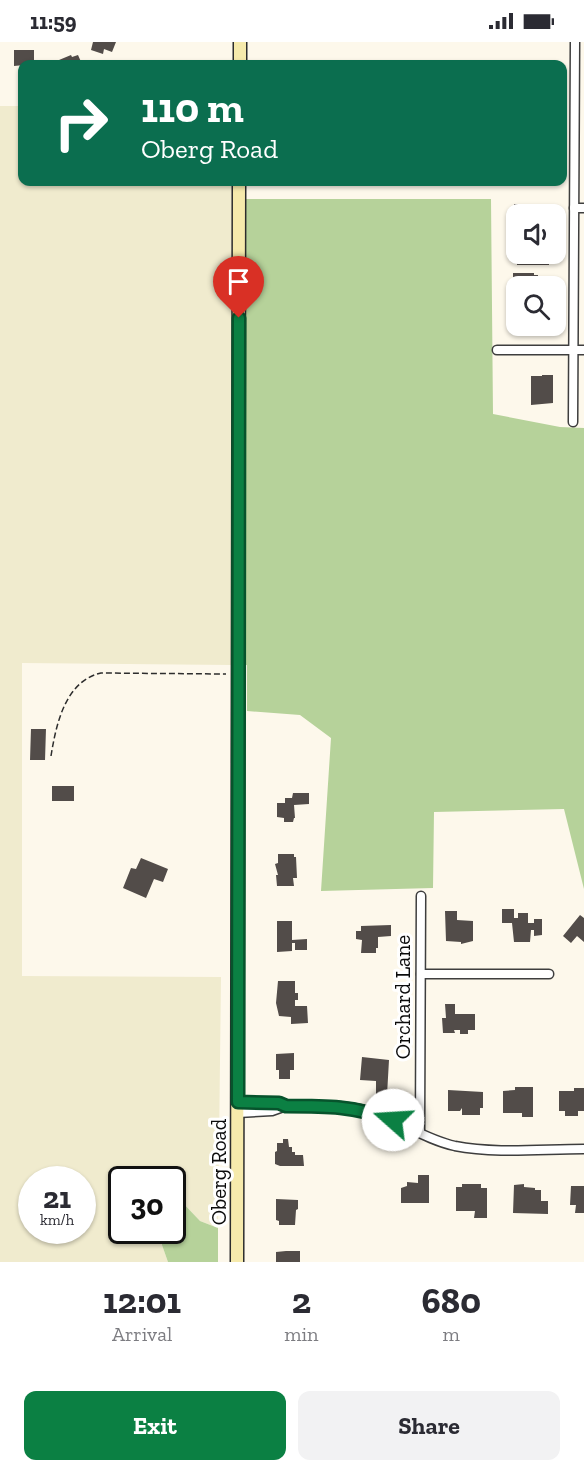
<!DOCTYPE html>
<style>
body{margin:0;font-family:"Zilla Slab",serif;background:#f2f2f3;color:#2b2b33;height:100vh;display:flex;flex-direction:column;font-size:22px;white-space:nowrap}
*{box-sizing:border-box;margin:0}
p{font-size:20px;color:#7c7c81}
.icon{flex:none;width:33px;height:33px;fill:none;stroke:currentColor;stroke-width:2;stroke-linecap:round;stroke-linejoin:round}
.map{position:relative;height:1220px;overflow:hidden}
.drawer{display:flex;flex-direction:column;background:#fff;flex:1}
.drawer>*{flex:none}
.top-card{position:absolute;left:18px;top:18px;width:549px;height:126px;border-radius:12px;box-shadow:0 2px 4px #0004;background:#0b6e4f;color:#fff;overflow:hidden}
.fabs{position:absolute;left:506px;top:162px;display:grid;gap:12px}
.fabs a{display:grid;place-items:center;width:60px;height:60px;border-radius:12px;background:#fff;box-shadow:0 2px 4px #0004;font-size:30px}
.speed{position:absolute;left:18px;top:1124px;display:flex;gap:12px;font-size:30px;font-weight:700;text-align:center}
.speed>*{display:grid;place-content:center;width:78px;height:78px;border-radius:50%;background:#fff;box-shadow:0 2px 4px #0004;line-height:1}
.speed small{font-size:15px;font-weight:400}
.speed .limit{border:3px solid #111;border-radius:9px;background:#fff;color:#111}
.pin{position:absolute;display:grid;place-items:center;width:51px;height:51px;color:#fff;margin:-62px -26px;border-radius:50% 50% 50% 0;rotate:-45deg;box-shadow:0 0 6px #0007}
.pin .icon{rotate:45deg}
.me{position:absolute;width:66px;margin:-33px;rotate:289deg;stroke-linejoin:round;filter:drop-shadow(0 0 4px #0008)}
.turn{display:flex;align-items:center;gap:21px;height:126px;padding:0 24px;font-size:27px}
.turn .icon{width:78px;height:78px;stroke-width:2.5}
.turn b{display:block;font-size:42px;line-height:51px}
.eta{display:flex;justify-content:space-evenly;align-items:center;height:102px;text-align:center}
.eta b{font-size:36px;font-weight:700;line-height:42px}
.primary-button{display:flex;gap:12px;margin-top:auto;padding:12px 24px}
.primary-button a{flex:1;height:69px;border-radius:12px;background:#0b8043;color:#fff;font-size:24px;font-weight:700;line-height:69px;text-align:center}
.primary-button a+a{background:#f2f2f3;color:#2b2b33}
.status{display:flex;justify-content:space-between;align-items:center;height:42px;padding:0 30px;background:#fff;direction:ltr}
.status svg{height:16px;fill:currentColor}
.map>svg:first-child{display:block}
.farmland{fill:#f0ebce;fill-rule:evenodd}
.forest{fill:#b6d29a}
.building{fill:#524c49}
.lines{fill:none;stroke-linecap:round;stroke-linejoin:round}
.street-casing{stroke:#3e3e3e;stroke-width:11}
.secondary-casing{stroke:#2d2d2d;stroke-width:15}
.path{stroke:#2d2d2d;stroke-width:1.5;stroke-dasharray:6 3;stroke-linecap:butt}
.street{stroke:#fff;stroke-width:8}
.secondary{stroke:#f6eaac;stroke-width:12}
.route-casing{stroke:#07532c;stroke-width:15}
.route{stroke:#0b8043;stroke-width:10}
.labels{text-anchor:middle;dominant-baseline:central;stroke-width:6;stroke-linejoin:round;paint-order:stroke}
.street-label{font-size:21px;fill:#0b0b0b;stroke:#fff}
</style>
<div class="status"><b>11:59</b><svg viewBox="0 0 49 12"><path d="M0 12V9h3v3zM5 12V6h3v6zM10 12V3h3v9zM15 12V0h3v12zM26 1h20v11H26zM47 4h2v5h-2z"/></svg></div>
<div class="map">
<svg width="584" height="1220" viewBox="0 0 584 1220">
<rect width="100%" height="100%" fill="#fdf8eb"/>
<path class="farmland" d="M0 64H22V140H233L232 623 22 621V934L221 935 218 1186 200 1179 180 1158 173 1165 172 1137H122V1188H162V1203L168 1220H0ZM32 1137H82V1188H32Z"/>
<g class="forest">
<polygon points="233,157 491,157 493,372 560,385 584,386 584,847 564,767 434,770 433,846 321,849 331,696 300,673 247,669 247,623 232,623"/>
<polygon points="180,1158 200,1179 218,1186 218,1220 168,1220 162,1203 162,1188 172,1188 173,1165"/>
</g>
<g class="building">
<polygon points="93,0 116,0 112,10 104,7 103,12 91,8"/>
<polygon points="14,8 34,8 34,22 14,24"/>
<polygon points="71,13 72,15 78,13 82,22 54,22 60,20 59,18"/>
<polygon points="514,162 535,162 535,164 539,164 539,172 519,172 519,170 514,169"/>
<polygon points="517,212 549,213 549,223 517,223"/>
<polygon points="513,231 534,231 534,233 538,233 538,244 518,244 518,239 513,239"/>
<polygon points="516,284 548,284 549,290 548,293 516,292"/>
<polygon points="542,333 553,333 553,361 531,363 531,334 542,334"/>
<polygon points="31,687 46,687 45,718 30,718"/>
<rect x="52" y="744" width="22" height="15"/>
<polygon points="293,751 309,751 309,762 294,763 295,776 294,776 293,780 284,780 284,776 277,775 277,761 285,761 285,756 292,756"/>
<polygon points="278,812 294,812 294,815 296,815 297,836 293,836 294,844 277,844 276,833 278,833 275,822 278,821"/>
<polygon points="141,816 168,827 163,840 154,837 146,856 123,846 131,826 136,827"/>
<polygon points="502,867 514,867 514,876 518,876 518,871 528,871 528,881 534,881 534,877 542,877 542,893 534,894 534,888 531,888 530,900 514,900 512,881 502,881"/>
<polygon points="445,869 457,869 457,878 473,879 473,899 461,902 461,900 446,899"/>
<polygon points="580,873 584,876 584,900 577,894 571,901 563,894"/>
<polygon points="277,879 292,879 292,898 307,897 307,908 295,908 295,901 292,901 292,909 277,910"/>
<polygon points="391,883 391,894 378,895 378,906 376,906 376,911 361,911 362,898 356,897 356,889 361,889 361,884"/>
<polygon points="278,939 295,939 295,951 298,951 298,958 295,958 295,964 307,964 308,981 291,982 291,975 279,974 276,961"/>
<polygon points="445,962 455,962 455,972 475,972 475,988 468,988 468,992 460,992 460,988 454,988 455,991 443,991 442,976 446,976"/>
<polygon points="294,1011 294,1028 290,1028 290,1037 279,1037 279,1028 276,1028 276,1012"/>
<polygon points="362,1015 389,1018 387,1053 376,1052 376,1039 360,1038"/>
<polygon points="515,1045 533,1045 533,1075 522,1075 522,1071 503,1071 503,1049 515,1048"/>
<polygon points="574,1046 584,1046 584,1069 578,1069 578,1074 565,1074 565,1069 559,1069 559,1049 574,1049"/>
<polygon points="448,1048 483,1050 483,1066 480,1066 480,1073 462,1073 462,1066 460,1069 448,1069"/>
<polygon points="283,1097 288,1097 289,1105 292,1105 292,1110 295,1110 295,1113 303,1113 304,1124 280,1124 275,1122 275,1110 277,1109 277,1101 283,1101"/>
<polygon points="418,1133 429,1133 429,1161 401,1161 401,1146 407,1144 407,1140 418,1141"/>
<polygon points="462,1142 481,1142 481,1146 487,1146 487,1176 474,1176 475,1169 456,1169 456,1145 462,1145"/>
<polygon points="524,1142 524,1145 535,1146 535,1148 541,1148 541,1159 548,1159 548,1172 513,1171 514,1143"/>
<polygon points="571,1144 584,1144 584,1171 575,1171 576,1163 570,1163"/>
<polygon points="276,1157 298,1158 298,1167 296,1168 295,1183 279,1183 279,1179 276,1178"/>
<polygon points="286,1209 300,1209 300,1220 276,1220 276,1210"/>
</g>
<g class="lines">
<g class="street-casing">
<g id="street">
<polyline points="574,166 584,166"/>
<polyline points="497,308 584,308"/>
<polyline points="573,380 575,0"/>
<polyline points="421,932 549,932"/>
<path d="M238 1060 279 1061 286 1064C312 1064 339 1062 365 1068 396 1076 423 1097 455 1104 496 1112 542 1107 584 1107"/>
<polyline points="238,1071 272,1069 286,1064"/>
<polyline points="420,1091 421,854"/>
</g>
</g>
<g class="secondary-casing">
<g id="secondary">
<polyline points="240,22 240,0"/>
<polyline points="237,1220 239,140"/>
</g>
</g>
<path class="path" d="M51 714C56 683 65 639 101 631L226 632"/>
<use href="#street" class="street"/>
<use href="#secondary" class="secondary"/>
</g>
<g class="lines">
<g class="route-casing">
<path id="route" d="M239 276 238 1060 279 1061 286 1064C328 1064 353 1064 393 1078"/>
</g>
<use href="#route" class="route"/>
</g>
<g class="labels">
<g class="street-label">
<text transform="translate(402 955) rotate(-90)">Orchard Lane</text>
<text transform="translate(218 1130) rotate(-90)">Oberg Road</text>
</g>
</g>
</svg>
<div class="fabs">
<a><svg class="icon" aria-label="sound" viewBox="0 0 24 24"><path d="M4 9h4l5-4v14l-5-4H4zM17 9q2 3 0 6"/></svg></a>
<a><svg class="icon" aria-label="search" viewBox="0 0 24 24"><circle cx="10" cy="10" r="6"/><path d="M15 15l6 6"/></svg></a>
</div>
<div class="speed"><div>21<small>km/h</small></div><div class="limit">30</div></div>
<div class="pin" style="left:239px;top:276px;background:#d93025"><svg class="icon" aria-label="arrive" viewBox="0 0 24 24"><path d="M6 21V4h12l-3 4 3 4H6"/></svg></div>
<svg class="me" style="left:393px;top:1078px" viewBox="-20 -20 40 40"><circle r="19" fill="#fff"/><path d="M0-13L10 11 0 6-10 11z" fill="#0b8043"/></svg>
<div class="top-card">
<div class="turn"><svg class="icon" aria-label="right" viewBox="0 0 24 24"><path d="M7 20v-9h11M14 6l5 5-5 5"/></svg><div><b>110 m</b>Oberg Road</div></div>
</div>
</div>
<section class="drawer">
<div class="eta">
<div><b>12:01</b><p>Arrival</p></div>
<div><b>2</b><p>min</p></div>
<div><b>680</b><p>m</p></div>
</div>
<div class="primary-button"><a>Exit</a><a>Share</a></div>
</section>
